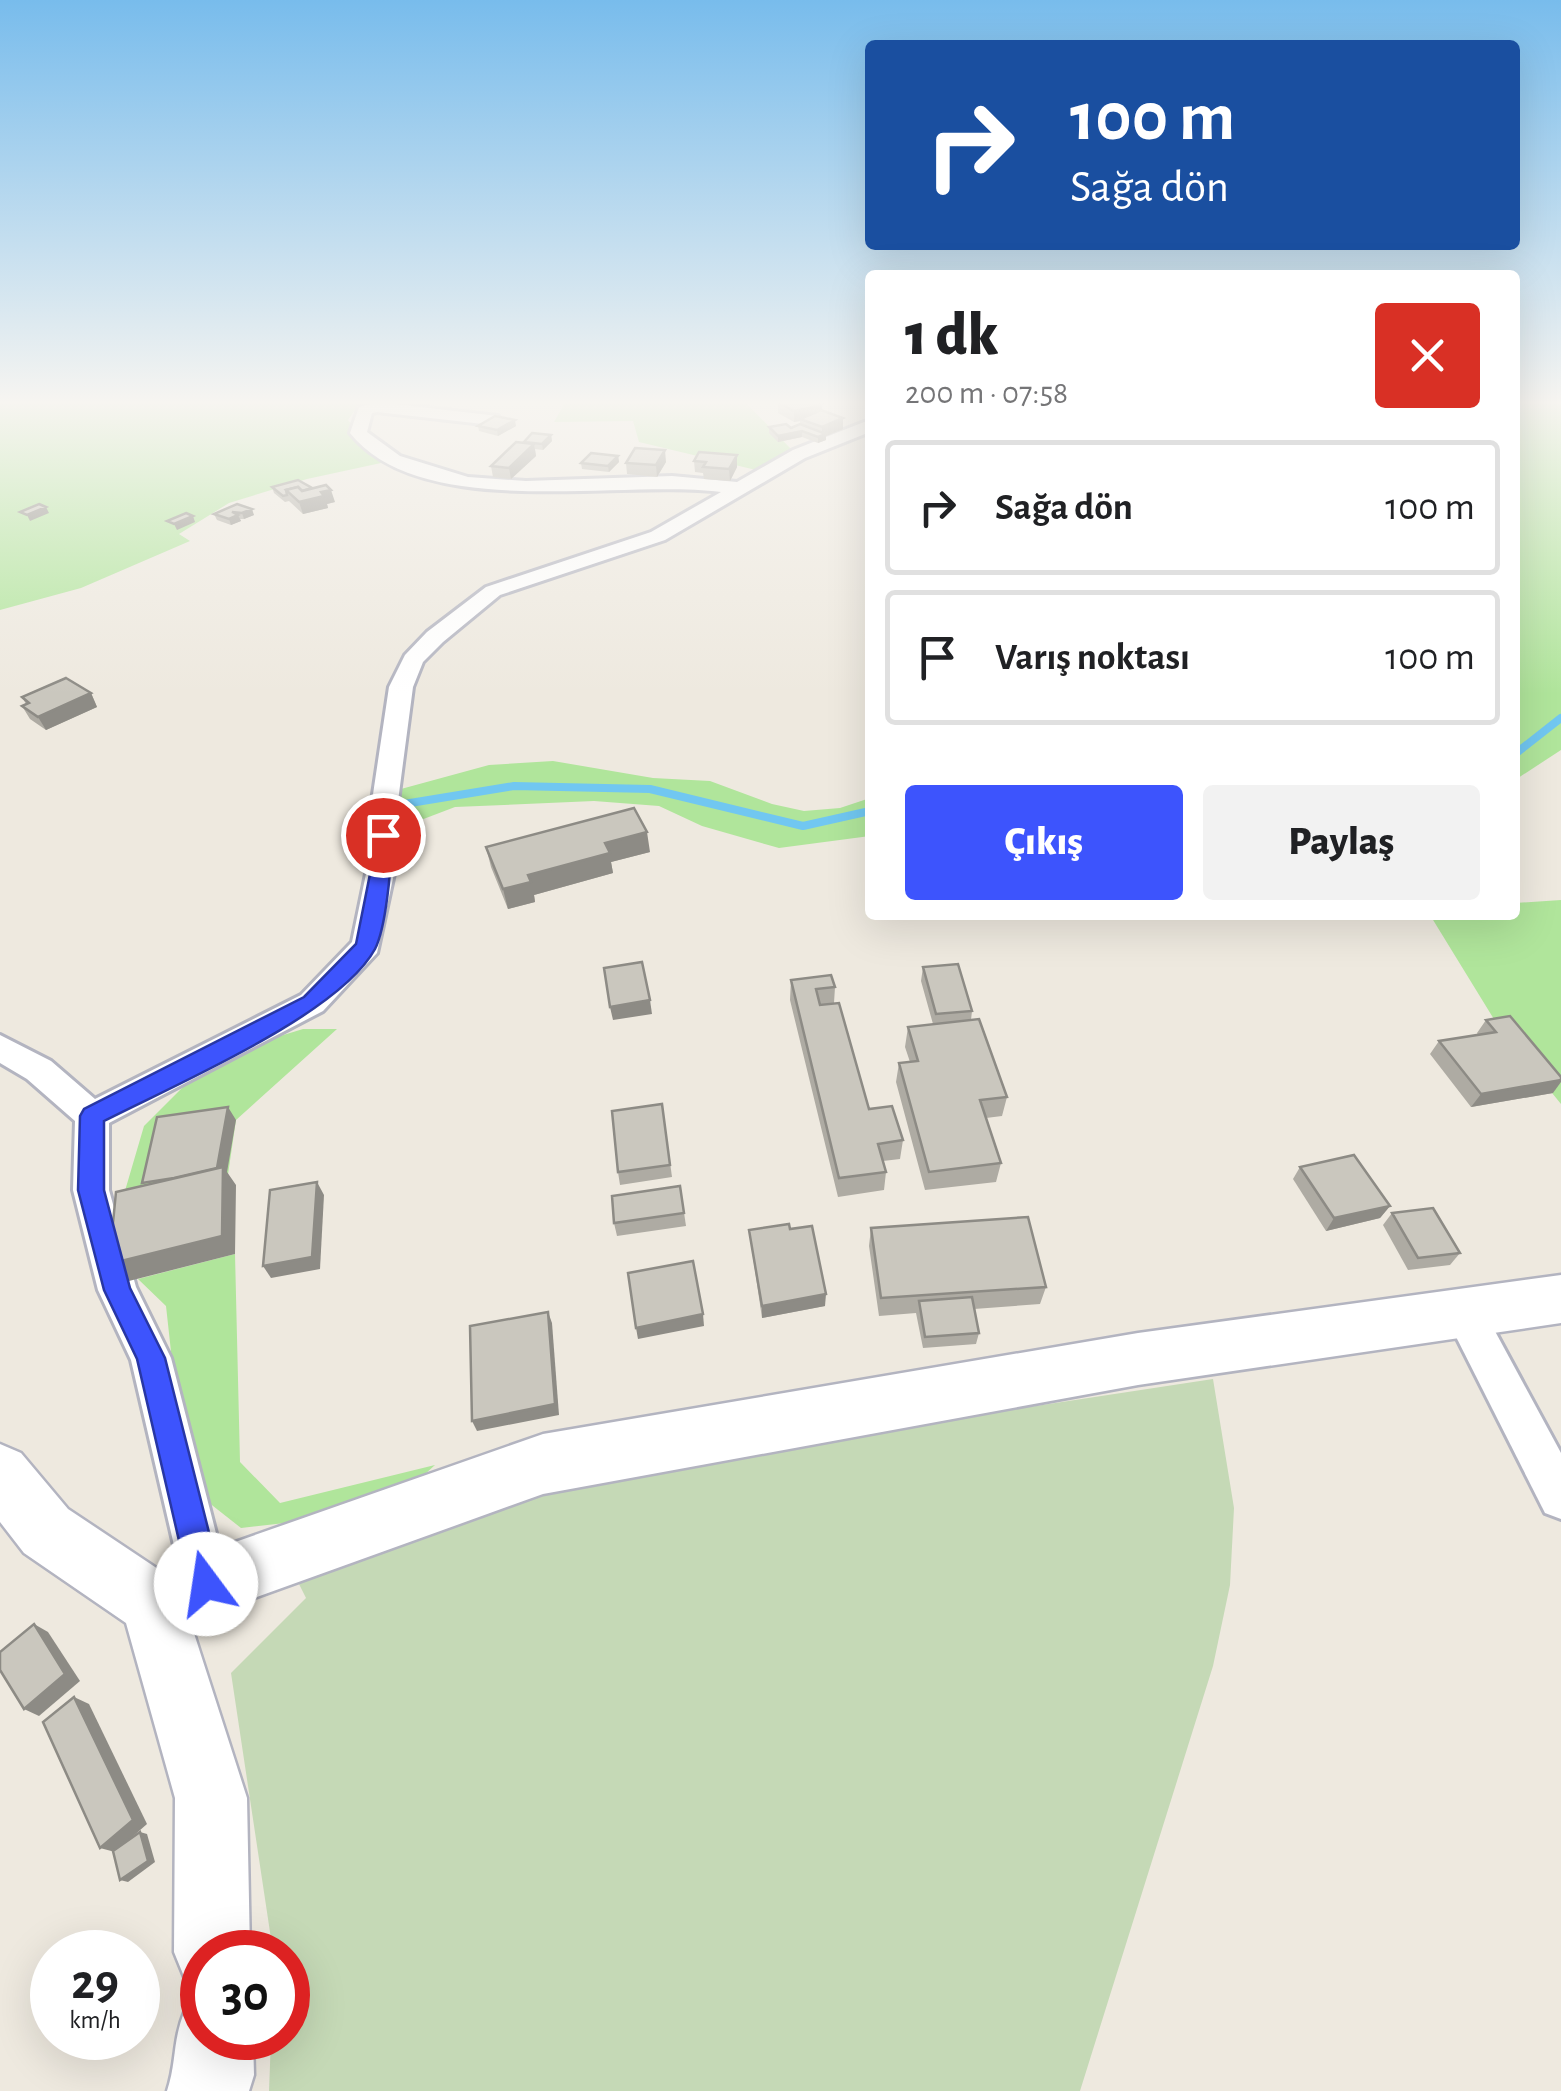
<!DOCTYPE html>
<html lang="tr">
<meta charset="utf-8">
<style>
body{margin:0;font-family:"Alegreya Sans",sans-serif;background:#f2f2f2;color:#202124;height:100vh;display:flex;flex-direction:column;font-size:38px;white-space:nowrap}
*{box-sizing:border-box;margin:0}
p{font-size:32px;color:#757577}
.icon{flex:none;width:55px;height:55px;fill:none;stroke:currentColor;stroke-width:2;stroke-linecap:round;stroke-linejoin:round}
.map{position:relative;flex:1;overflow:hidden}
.drawer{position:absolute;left:865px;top:270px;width:655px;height:650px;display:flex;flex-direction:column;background:#fff;border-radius:10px;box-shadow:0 10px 40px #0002}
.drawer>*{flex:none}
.hud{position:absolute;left:865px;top:40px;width:655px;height:210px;border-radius:10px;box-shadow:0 10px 40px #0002;background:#1a4fa0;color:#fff;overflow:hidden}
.speed{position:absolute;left:30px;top:1930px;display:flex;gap:20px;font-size:50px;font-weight:700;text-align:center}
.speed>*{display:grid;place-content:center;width:130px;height:130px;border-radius:50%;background:#fff;box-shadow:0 10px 40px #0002;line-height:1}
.speed small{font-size:25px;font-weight:400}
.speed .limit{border:15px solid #d22;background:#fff;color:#111}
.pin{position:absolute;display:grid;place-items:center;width:85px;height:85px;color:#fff;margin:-42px;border:5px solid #fff;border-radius:50%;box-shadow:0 2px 10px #0007}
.me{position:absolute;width:110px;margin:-55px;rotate:346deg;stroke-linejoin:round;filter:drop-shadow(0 0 8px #0008)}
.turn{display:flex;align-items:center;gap:35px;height:210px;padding:0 40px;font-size:45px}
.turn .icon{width:130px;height:130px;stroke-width:2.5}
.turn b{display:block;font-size:70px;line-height:85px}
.round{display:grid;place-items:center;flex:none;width:105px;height:105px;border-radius:10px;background:#f2f2f2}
.overview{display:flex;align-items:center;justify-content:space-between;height:170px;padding:0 40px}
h1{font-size:60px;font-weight:800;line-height:75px}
.cta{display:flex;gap:20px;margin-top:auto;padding:20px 40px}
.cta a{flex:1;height:115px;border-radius:10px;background:#3d54fd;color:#fff;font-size:40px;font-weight:800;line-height:115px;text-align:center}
.cta a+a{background:#f2f2f2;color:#202124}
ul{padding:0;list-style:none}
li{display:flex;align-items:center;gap:30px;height:135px;margin:0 20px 15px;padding:0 20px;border:5px solid #e0e0e0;border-radius:10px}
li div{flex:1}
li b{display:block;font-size:38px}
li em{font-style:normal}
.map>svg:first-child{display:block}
.green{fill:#b0e59b}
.cemetery{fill:#c5d9b6}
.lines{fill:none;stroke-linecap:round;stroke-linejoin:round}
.stream{stroke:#71c7f1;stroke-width:8}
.street-casing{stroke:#b3b4c0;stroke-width:6}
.secondary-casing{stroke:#b3b4c0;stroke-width:5}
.street{fill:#fff;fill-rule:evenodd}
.secondary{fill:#fff;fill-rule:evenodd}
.wall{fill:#aeaba3}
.shaded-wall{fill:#8d8b85}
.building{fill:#cac7be;stroke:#8d8b85;stroke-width:2.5}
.route{fill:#3d54fd;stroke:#2837a4;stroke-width:2.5}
</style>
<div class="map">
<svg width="1561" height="2091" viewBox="0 0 1561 2091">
<rect width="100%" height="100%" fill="#eee9df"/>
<g class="green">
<polygon points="0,401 361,401 348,420 381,463 307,479 229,503 179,534 190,541 81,588 0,610"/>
<polygon points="566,401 744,401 793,451 756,470 639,442 633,421 554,422"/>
<polygon points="1515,401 1561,401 1561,750 1515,780"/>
<polygon points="553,761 653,778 710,781 772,804 804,811 840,808 870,798 870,836 779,848 702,826 659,806 594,801 455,807 392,831 401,789 489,765"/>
<polygon points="1561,900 1561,1104 1500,1029 1430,915 1515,915 1515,903"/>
<polygon points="303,1029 337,1029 236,1120 226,1188 122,1201 144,1126 185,1085 241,1048"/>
<polygon points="235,1254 240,1462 280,1503 435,1465 424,1475 285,1523 241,1528 208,1502 177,1406 166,1306 138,1279"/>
</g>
<polygon class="cemetery" points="1213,1379 1234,1508 1230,1585 1213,1666 1080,2091 269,2091 271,2038 288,2038 288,1952 273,1952 231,1673 306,1598 298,1582 489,1505 641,1466"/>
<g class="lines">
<g class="stream">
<polyline points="1515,754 1561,718"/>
<polyline points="398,805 514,786 650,789 803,826 870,811"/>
</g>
<g class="street-casing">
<g id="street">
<path d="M377 402 498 416 500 420 492 425 377 412 372 413 367 432 400 456 468 477 526 481 672 476 737 482 793 450 864 422 870 421V432L805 458 665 540 500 595 443 642 423 662 413 687 398 801 395 869 377 953 323 1011 109 1123V1190L136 1287 171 1358 229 1584 222 1600 206 1607 190 1600 183 1584 131 1360 98 1290 73 1190 75 1121 27 1079 0 1063V1035L51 1061 95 1099 301 995 352 942 367 869 372 801 389 687 405 655 427 632 486 587 651 532 721 492C618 479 421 522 350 433L359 407Z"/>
<polygon points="1463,1293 1477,1298 1561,1453 1561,1519 1545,1513 1443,1311 1449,1298"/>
</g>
</g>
<g class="secondary-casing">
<g id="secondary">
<polygon points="1561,1275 1561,1323 1138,1385 543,1494 190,1621 247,1798 250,1952 202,1952 202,1986 185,1979 174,1952 175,1798 126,1623 24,1553 0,1522 0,1444 21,1453 68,1509 158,1569 543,1434 1138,1333"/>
<path d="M202 2002V2038H253L254 2075 249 2091H167C177 2061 172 2042 185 2010Z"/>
</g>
</g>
<use href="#street" class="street"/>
<use href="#secondary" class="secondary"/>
</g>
<g class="wall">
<polygon points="778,402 822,403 822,410 843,418 843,429 826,436 826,440 818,443 802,437 778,442 769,433 769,427 791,428 800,424 800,421 794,422 778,413"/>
<polygon points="478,426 516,426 498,436 479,431"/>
<polygon points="551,435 552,441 543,450 535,449 536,456 511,479 493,477 491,466 524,443"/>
<polygon points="618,456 619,462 609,472 582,469 581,463"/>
<polygon points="694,461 737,467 730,481 704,479 703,473 695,472"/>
<polygon points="666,462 657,477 627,474 626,463"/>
<polygon points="272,487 335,502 327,504 328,508 303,514 289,501 285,502 274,493"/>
<polygon points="237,504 254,515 244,519 240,519 241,521 231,525 217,520 214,514"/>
<polygon points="91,693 97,707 46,730 30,719 22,706 26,704 22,697"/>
<polygon points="486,847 650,852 611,862 613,873 534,895 535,902 508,909 491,867"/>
<polygon points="923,967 972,1011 971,1020 1007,1097 1002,1116 986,1118 1001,1163 996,1182 925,1190 896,1082 899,1063 910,1062 905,1047 908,1027 933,1024 921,981"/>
<polygon points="791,980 835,987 834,1003 869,1109 903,1140 900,1159 883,1161 886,1172 884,1190 838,1197 790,1000"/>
<polygon points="1486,1020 1553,1093 1471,1107 1430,1054 1439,1041 1478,1035 1477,1033"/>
<polygon points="662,1104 672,1177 620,1185 618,1172"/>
<polygon points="1300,1167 1390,1206 1380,1218 1326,1231 1293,1179"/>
<polygon points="680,1186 686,1226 617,1236 614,1223"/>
<polygon points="1392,1213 1460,1253 1450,1265 1408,1270 1383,1225"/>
<polygon points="871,1228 1046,1287 1040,1304 974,1309 979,1333 976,1344 923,1348 916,1313 879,1316 869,1246"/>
<polygon points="749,1230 825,1306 762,1318"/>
</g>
<g class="shaded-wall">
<polygon points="822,403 822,414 800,419 800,421 794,422 794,411"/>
<polygon points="843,418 843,429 826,436 826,440 818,443 818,437 822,436 822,427"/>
<polygon points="515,420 516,426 498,436 497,430"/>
<polygon points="802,431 802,437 778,442 778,436"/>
<polygon points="551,435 552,441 543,450 542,444"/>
<polygon points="534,444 536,456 511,479 509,468"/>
<polygon points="665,450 666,462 657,477 656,465"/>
<polygon points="737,455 737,467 730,481 729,469"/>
<polygon points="618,456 619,462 609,472 608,466"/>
<polygon points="331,490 335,502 327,504 328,508 303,514 299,502 321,492"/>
<polygon points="46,507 49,513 30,521 27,515"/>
<polygon points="252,509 254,515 244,519 242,513"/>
<polygon points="238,515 241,521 231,525 229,519"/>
<polygon points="193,516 195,522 177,530 174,524"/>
<polygon points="91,693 97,707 46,730 38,717"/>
<polygon points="647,832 650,852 611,862 613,873 534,895 535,902 508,909 503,889 528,875 605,843"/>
<polygon points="650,1000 652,1014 613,1020 610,1007"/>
<polygon points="1561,1080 1561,1082 1553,1093 1471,1107 1481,1094"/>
<polygon points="228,1107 236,1120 227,1172 236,1185 235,1254 125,1282 109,1264 216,1172"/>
<polygon points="317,1182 324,1195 320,1269 271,1278 263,1266"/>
<polygon points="1390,1206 1380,1218 1326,1231 1334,1218"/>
<polygon points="826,1294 825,1306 762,1318 762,1306"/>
<polygon points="548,1312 552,1323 559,1415 477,1431 472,1421"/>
<polygon points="703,1314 704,1326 638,1339 636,1328"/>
<polygon points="34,1624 48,1632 80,1681 39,1716 24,1709"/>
<polygon points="74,1697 89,1704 147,1824 115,1852 100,1848"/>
<polygon points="140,1832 147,1834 155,1862 128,1882 120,1880"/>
</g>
<g class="building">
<polygon points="819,401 822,403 816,405 819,406 794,411 778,402"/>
<polygon points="821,410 843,418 822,427 800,419"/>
<polygon points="495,416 515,420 497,430 478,426"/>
<polygon points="786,424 791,428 800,424 826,434 818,437 802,431 778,436 769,427"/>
<polygon points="532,433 551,435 542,444 524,442"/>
<polygon points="516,442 534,444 509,468 491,466"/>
<polygon points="635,448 665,450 656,465 626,463"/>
<polygon points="699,452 737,455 729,469 703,467 706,462 694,461"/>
<polygon points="591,453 618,456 608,466 581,463"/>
<polygon points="298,480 312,488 302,491 298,487 286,490 287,495 283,496 272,487"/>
<polygon points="326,485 331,490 321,492 324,496 299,502 286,490 298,487 302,491"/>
<polygon points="39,504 46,507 27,515 20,512"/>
<polygon points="237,504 252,509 242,513 232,512 238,515 229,519 214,514"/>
<polygon points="186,513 193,516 174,524 167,521"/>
<polygon points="66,678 91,693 38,717 22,706 29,703 22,697"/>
<polygon points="634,808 647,832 605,843 610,853 528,875 531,882 503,889 486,847"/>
<polygon points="642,962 650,1000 610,1007 604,968"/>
<polygon points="958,964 972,1011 936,1014 923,967"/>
<polygon points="831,975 835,987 816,989 820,1005 839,1003 869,1109 892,1106 903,1140 878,1144 886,1172 839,1178 791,980"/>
<polygon points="1510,1016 1561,1077 1561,1080 1481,1094 1439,1041 1496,1032 1486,1020"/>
<polygon points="979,1019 1007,1097 980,1100 1001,1163 929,1172 899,1063 918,1061 908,1027"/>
<polygon points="662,1104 670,1165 618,1172 612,1111"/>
<polygon points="228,1107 217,1168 174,1178 142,1183 157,1117"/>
<polygon points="1354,1155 1390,1206 1334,1218 1300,1167"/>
<polygon points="223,1167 222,1236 109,1264 116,1192"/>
<polygon points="317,1182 312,1257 263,1266 270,1190"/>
<polygon points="680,1186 684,1213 614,1223 612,1196"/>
<polygon points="1433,1208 1460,1253 1418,1258 1392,1213"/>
<polygon points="1028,1217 1046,1287 881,1298 871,1228"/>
<polygon points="789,1224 790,1229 812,1226 826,1294 762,1306 749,1230"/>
<polygon points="693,1261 703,1314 636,1328 628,1273"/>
<polygon points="972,1297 979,1333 925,1337 919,1301"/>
<polygon points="548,1312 555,1404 472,1421 470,1326"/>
<polygon points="34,1624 65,1674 24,1709 0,1670 0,1652"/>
<polygon points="74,1697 133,1820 100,1848 43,1722"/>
<polygon points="140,1832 148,1861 120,1880 113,1851"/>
</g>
<linearGradient id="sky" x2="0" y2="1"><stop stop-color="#78bcec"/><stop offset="0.58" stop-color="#f7f5f1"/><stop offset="1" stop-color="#f7f5f1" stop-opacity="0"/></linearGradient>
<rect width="1561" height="694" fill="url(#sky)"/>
<path class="route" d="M383 829 393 835C391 862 387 926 375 949 339 1015 174 1085 104 1121V1190L130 1288 165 1358 222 1584 217 1596 206 1601 194 1596 189 1584 137 1359 104 1290 78 1190 80 1116 84 1109 304 997 356 944 371 869 374 835Z"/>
</svg>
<div class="speed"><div>29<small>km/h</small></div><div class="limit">30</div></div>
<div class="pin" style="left:383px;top:835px;background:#d93025"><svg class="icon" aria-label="arrive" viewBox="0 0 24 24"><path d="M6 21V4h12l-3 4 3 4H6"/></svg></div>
<svg class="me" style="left:206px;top:1584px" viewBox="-20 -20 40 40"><circle r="19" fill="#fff"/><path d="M0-13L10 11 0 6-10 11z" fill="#3d54fd"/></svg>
<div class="hud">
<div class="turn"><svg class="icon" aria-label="right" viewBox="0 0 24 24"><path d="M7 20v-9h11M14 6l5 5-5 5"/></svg><div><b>100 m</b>Sağa dön</div></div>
</div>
<section class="drawer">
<div class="overview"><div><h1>1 dk</h1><p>200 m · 07:58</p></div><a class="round" style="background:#d93025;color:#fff"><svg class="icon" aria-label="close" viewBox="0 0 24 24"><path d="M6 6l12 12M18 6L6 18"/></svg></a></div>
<ul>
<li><svg class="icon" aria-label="right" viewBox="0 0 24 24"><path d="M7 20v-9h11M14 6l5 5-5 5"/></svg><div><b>Sağa dön</b></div><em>100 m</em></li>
<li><svg class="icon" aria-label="arrive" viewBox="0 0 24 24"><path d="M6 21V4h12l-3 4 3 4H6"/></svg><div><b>Varış noktası</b></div><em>100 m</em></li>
</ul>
<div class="cta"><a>Çıkış</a><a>Paylaş</a></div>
</section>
</div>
